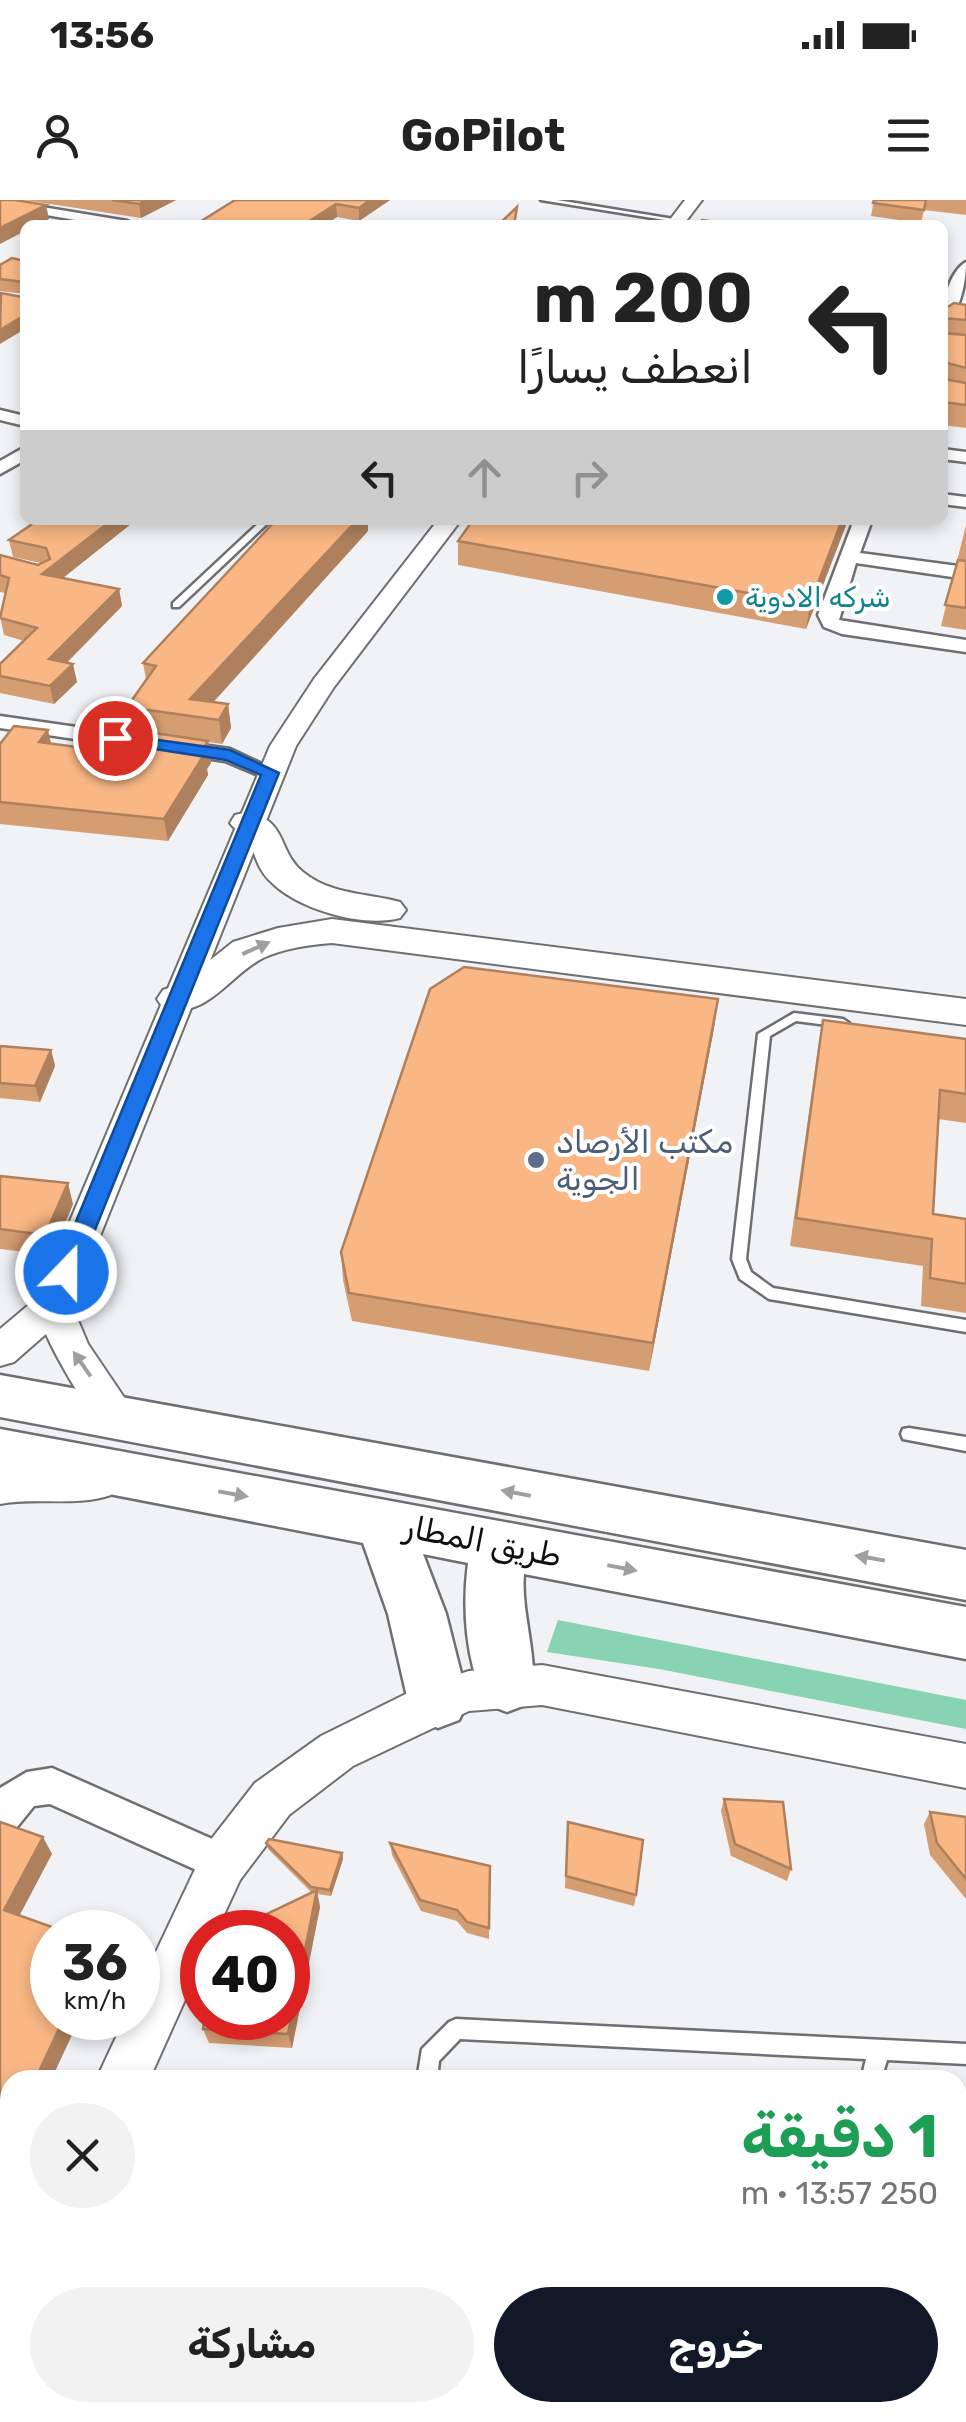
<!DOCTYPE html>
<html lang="ar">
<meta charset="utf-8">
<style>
body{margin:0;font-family:Rubik,Vazirmatn,sans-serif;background:#f2f2f2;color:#222;direction:rtl;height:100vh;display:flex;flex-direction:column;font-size:38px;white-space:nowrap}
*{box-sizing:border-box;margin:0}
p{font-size:32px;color:#767676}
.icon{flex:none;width:55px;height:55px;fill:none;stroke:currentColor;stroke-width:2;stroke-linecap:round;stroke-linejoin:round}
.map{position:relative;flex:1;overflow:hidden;direction:ltr}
.sheet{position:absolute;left:0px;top:1870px;width:968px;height:352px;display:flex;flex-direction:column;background:#fff;border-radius:30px 30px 0 0;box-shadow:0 5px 15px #0003;direction:rtl}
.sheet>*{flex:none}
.banner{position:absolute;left:20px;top:20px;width:928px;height:305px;border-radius:15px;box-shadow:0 5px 15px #0003;direction:rtl;background:#fff;color:#222;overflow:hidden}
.speed{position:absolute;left:30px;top:1710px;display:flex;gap:20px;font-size:50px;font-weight:700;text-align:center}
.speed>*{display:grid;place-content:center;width:130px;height:130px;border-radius:50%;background:#fff;box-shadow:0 5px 15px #0003;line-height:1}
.speed small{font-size:25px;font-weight:400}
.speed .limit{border:15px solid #d22;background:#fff;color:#111}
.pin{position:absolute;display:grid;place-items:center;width:85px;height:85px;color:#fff;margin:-42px;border:5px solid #fff;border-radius:50%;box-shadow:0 2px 10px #0007}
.me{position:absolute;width:110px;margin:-55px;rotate:22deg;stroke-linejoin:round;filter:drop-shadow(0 0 8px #0008)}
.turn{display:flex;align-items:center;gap:35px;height:210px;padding:0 30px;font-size:45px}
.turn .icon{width:130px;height:130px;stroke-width:2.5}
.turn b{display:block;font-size:70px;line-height:85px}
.lanes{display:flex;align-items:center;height:95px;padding:0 30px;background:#0003;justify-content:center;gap:50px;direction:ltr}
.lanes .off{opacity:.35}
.round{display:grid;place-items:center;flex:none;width:105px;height:105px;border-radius:52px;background:#f2f2f2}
.overview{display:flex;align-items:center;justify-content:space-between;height:170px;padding:0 30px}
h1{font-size:60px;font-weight:700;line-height:75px;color:#1e9e55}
.primary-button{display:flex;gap:20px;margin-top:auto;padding:20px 30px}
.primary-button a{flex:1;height:115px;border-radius:60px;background:#111827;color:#fff;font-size:40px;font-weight:700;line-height:115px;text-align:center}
.primary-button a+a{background:#f2f2f2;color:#222}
.status{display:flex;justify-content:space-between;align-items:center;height:70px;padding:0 50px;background:#fff;direction:ltr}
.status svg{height:28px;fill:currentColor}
header{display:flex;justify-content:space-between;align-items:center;height:130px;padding:0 30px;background:#fff;font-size:45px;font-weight:700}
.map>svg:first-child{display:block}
.green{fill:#88d3b2}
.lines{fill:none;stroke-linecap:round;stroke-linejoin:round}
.service-casing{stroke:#6f6f72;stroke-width:5}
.minor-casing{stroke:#6f6f72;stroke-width:5}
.tertiary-casing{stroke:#6f6f72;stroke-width:4}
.primary-casing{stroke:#6f6f72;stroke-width:4}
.trunk-casing{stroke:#6f6f72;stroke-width:5}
.service{fill:#fff;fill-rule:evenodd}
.minor{fill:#fff;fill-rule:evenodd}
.tertiary{fill:#fff;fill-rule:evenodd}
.primary{fill:#fff;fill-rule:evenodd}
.trunk{fill:#fff;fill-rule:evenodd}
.wall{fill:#d59d72}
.shaded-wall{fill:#ae805d}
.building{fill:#f8b785;stroke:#ae805d;stroke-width:2.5}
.oneway{fill:#9f9fa0}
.route{fill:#1a73e8;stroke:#114b97;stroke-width:2.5}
.culture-dot{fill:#0f9aa8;stroke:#fff;stroke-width:4}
.service-dot{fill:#5c6f8a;stroke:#fff;stroke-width:4}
.labels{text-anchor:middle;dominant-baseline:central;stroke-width:8;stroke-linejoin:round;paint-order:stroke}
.far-culture-label{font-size:28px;fill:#0d838f;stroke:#fff;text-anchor:start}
.service-label{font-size:32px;fill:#4e5e75;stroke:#fff;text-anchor:start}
.street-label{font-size:32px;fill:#0f1011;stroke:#fff}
</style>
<div class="status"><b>13:56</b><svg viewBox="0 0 49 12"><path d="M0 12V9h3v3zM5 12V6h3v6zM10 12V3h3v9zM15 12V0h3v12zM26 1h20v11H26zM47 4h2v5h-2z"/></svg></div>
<header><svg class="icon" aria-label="menu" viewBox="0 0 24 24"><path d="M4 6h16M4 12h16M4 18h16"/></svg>GoPilot<svg class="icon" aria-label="person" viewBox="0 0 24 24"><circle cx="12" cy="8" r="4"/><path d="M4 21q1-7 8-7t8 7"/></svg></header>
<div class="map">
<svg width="966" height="2222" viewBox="0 0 966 2222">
<rect width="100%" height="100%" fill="#f1f2f5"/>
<polygon class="green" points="558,1420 966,1500 966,1529 659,1469 547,1452"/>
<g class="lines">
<g class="service-casing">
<g id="service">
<polygon points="541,0 557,0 680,20 677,22"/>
<polygon points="262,320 271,320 179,407 173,407 173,403"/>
<polygon points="794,813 843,819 849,823 843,827 796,821 770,836 746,1059 751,1072 773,1088 966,1120 966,1132 769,1099 740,1079 732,1059 758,834"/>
<polygon points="909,1228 966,1237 966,1251 903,1239 901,1234 903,1229"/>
<polygon points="456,1819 966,1844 966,1864 887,1860 881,1880 861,1880 866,1859 460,1839 439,1861 437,1880 417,1880 422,1849 449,1822"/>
</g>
</g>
<g class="minor-casing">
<g id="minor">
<polygon points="0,0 127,21 134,25 104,25 0,7"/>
<path d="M966 62C966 82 960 115 942 126 942 105 948 73 966 62Z"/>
<polygon points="0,210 25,216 25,226 0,220"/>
<polygon points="25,247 25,260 0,274 0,261"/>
<polygon points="942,249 966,252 966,262 942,259"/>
<polygon points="942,294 966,297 966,307 942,304"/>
<polygon points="854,320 872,320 860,353 966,367 966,379 856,363 839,420 966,440 966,452 842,434 824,427 818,415"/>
<polygon points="0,516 230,549 281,573 270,580 225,561 0,528"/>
<polygon points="52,1568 237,1650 242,1663 237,1676 223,1682 50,1604 34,1606 13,1632 0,1637 0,1588 27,1572"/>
<polygon points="958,2076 966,2077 966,2123 958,2121"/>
<rect x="827" y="2212" width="46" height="10"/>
</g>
</g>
<g class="tertiary-casing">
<g id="tertiary">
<polygon points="685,0 702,0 683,25 666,25"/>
<path d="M438 320H461L334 487 296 546 72 1106 88 1144 138 1218 132 1229C123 1232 117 1235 108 1231 92 1222 54 1153 46 1134L14 1162 0 1166V1129L38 1097 270 546 314 479Z"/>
<path d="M27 1265 97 1266 111 1271 117 1283 111 1295C77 1307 36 1297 0 1304V1270Z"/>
<polygon points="542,1465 966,1544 966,1588 542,1505 469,1511 353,1566 289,1615 240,1680 216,1732 202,1732 202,1762 149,1880 96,1880 125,1818 138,1818 138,1790 206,1646 255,1583 321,1536 422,1486 469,1471"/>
<polygon points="10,2095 10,2168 0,2173 0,2099"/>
</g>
</g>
<g class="primary-casing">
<g id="primary">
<path d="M248 612C289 622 277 651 303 672 331 695 367 693 400 702L406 710 400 718C362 728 296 709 269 680 256 667 255 651 247 639 242 633 235 630 230 623L235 615Z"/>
<path d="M332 719 966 799V825L332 743C308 745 285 748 263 758 228 776 207 820 163 808L157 799 163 790 180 784 233 742 278 728Z"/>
</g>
</g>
<g class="trunk-casing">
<g id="trunk">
<polygon points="0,1175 966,1350 966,1400 0,1217"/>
<path d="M0 1229 966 1407V1459L524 1374C520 1415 543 1471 528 1504L507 1512 486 1504C466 1461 462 1410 468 1363L423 1354 446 1414 468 1501 459 1520 438 1528 417 1520 408 1501 388 1414 363 1343 0 1273Z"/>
</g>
</g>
<use href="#service" class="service"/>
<use href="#minor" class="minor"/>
<use href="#tertiary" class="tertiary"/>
<use href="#primary" class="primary"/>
<use href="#trunk" class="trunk"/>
</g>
<g class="wall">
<polygon points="24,0 176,0 141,18"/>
<polygon points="235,0 390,0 359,21 337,17 324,25 195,25"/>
<polygon points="874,0 966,0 966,15 924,10 921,23 871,16"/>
<polygon points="25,61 25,94 0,91 0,65"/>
<polygon points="942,101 946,108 966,105 966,228 942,225"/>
<polygon points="25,173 25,191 23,191 20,176"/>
<polygon points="38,320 136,320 63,378 119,389 122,406 67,463 77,482 54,504 0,493 0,464 24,441 4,435 0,416 5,393 0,392 0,355 38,365 41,363 13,357 9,340"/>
<polygon points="473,320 848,320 806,429 458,365 458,341"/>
<polygon points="966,325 966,430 941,426"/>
<polygon points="368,331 213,502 228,504 231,528 222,544 208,542 211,563 207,569 208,575 168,641 0,624 0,544 51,544 99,550 131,529 127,507 146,479 143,463"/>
<polygon points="718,799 714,828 649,1171 352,1121 343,1080 341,1052"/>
<polygon points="823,820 966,839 966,923 938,919 933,1014 966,1019 966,1113 921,1106 923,1066 790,1046 818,848"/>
<polygon points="0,846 51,850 55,866 40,902 0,898"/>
<polygon points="0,976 73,1004 52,1055 0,1049"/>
<polygon points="724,1599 791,1669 787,1681 731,1656 721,1611"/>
<polygon points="930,1612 966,1617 966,1699 930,1655 924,1624"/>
<polygon points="567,1634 636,1695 634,1706 565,1688"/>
<polygon points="266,1643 342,1653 343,1659 331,1696 317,1694 320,1707 292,1848 209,1843 203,1829 312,1693 268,1649"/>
<polygon points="390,1643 490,1666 489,1739 467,1733 457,1721 421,1711 392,1655"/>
<polygon points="501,2212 540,2212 540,2222 527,2222"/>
<polygon points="877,2212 958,2212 966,2222 874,2222 876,2220"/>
</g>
<g class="shaded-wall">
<polygon points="147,0 176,0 141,18 139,4"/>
<polygon points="370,0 390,0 359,21 359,8"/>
<polygon points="336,4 337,17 324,25 303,25"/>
<polygon points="46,5 49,19 37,25 25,25 25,31 0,44 0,28"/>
<polygon points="25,115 25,129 0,144 0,130"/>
<polygon points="112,320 136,320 45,392 42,374"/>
<polygon points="357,320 368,320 368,331 199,518 190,499"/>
<polygon points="842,320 848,320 806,429 810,404"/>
<polygon points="119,389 122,406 52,477 49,459"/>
<polygon points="73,464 77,482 54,504 50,486"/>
<polygon points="228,504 231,528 222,544 219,520"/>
<polygon points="48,530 53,552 39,542"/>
<polygon points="208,541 211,563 207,569 208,575 168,641 164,619"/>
<polygon points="718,799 714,828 649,1171 653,1143"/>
<polygon points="51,850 55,866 40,902 35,886"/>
<polygon points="68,983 73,1004 52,1055 45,1035"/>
<polygon points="43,1637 52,1654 14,1726 4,1710"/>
<polygon points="342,1653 343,1659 331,1696 330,1690"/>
<polygon points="317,1690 320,1707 292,1848 288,1834"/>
<polygon points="64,1818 80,1818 51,1880 35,1880"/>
<polygon points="10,1932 10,1967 0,1960 0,1953"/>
<polygon points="10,2014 10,2047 0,2068 0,2034"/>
</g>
<g class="building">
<polygon points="0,0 15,0 46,5 0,28"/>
<polygon points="112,0 147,0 139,4"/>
<polygon points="235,0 370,0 359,8 336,4 303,25 195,25"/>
<polygon points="874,0 926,0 924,10 873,3"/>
<polygon points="517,7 514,25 498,25"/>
<polygon points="702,20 740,25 699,25"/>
<polygon points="12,58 25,61 25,88 23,82 0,79 0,65"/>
<polygon points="1,93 22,97 25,95 25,115 0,130"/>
<polygon points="942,101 946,108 954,103 966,105 966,120 944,118 943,133 966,135 966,168 947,163 943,167 944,179 966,183 966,205 942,202"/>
<polygon points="38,320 112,320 42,374 119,389 49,459 73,464 50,486 0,476 0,464 37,428 0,418 9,378 0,375 0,355 38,365 50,359 46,348 9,340"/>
<polygon points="276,320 357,320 190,499 228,504 219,520 127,507 156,466 143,463"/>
<polygon points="473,320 842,320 810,404 458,341"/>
<polygon points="958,360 966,361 966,408 945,405"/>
<polygon points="14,526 48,530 39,542 99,550 114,527 208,541 201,552 205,553 164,619 0,602 0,544"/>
<polygon points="464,767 718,799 653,1143 349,1093 341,1052 430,789"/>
<polygon points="823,820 966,839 966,894 940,890 933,1014 966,1019 966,1084 930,1078 932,1039 796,1018"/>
<polygon points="0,846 51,850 35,886 0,883"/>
<polygon points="0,976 68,983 45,1035 0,1029"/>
<polygon points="724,1599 783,1602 791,1669 735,1644"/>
<polygon points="930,1612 966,1617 966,1679 937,1643"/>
<polygon points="0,1622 43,1637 4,1710 66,1732 52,1732 52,1818 64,1818 35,1880 10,1880 10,1932 0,1953"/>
<polygon points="568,1622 643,1640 636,1695 566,1676"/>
<polygon points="269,1639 342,1653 330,1690 311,1687 266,1643"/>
<polygon points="390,1643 490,1666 489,1728 467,1722 457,1710 420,1700"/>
<polygon points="317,1690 288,1834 203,1829 205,1818 288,1818 288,1732 229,1732"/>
<polygon points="0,1959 10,1963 10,2014 0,2034"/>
<polygon points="958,2160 966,2161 966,2222 878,2222 878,2219 886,2218 886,2212 958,2212"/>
<polygon points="515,2212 540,2212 540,2222"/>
</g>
<defs><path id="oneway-solid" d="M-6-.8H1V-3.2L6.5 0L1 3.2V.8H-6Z" transform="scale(2.5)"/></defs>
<g class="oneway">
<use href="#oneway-solid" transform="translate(256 748) rotate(-24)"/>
<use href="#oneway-solid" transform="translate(82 1164) rotate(-125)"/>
<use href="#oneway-solid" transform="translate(516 1293) rotate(-169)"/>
<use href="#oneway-solid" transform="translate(233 1294) rotate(10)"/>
<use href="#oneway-solid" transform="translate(870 1358) rotate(-170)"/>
<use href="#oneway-solid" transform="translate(622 1368) rotate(11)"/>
</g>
<polygon class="route" points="115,534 230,550 279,573 78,1072 66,1080 55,1072 261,575 226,560 110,542 107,538"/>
<circle class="culture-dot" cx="725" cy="397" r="10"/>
<circle class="service-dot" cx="536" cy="960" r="10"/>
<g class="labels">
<g class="far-culture-label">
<text x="745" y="397">شركه الادوية</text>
</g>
<g class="service-label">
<text x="556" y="942">مكتب الأرصاد<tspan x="556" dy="37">الجوية</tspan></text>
</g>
<g class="street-label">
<text transform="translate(483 1341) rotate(11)">طريق المطار</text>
</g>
</g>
</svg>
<div class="speed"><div>36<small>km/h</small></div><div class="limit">40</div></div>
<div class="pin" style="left:115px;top:538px;background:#d93025"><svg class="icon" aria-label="arrive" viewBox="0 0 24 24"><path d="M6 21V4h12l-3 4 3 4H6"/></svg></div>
<svg class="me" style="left:66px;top:1072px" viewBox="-20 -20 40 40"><circle r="17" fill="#1a73e8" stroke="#fff" stroke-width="3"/><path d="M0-11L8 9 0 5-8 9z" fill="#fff"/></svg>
<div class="banner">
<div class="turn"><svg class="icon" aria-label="left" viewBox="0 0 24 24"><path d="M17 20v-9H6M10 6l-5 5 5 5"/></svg><div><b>200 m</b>انعطف يسارًا</div></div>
<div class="lanes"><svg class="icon" aria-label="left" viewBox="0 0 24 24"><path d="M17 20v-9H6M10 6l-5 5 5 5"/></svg><svg class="icon off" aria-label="ahead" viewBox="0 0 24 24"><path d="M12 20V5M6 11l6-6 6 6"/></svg><svg class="icon off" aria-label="right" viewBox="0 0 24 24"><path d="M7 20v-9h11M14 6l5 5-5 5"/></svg></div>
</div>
<section class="sheet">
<div class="overview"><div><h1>1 دقيقة</h1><p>250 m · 13:57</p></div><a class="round"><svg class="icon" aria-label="close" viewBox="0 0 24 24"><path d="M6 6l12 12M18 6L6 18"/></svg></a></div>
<div class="primary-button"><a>خروج</a><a>مشاركة</a></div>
</section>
</div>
